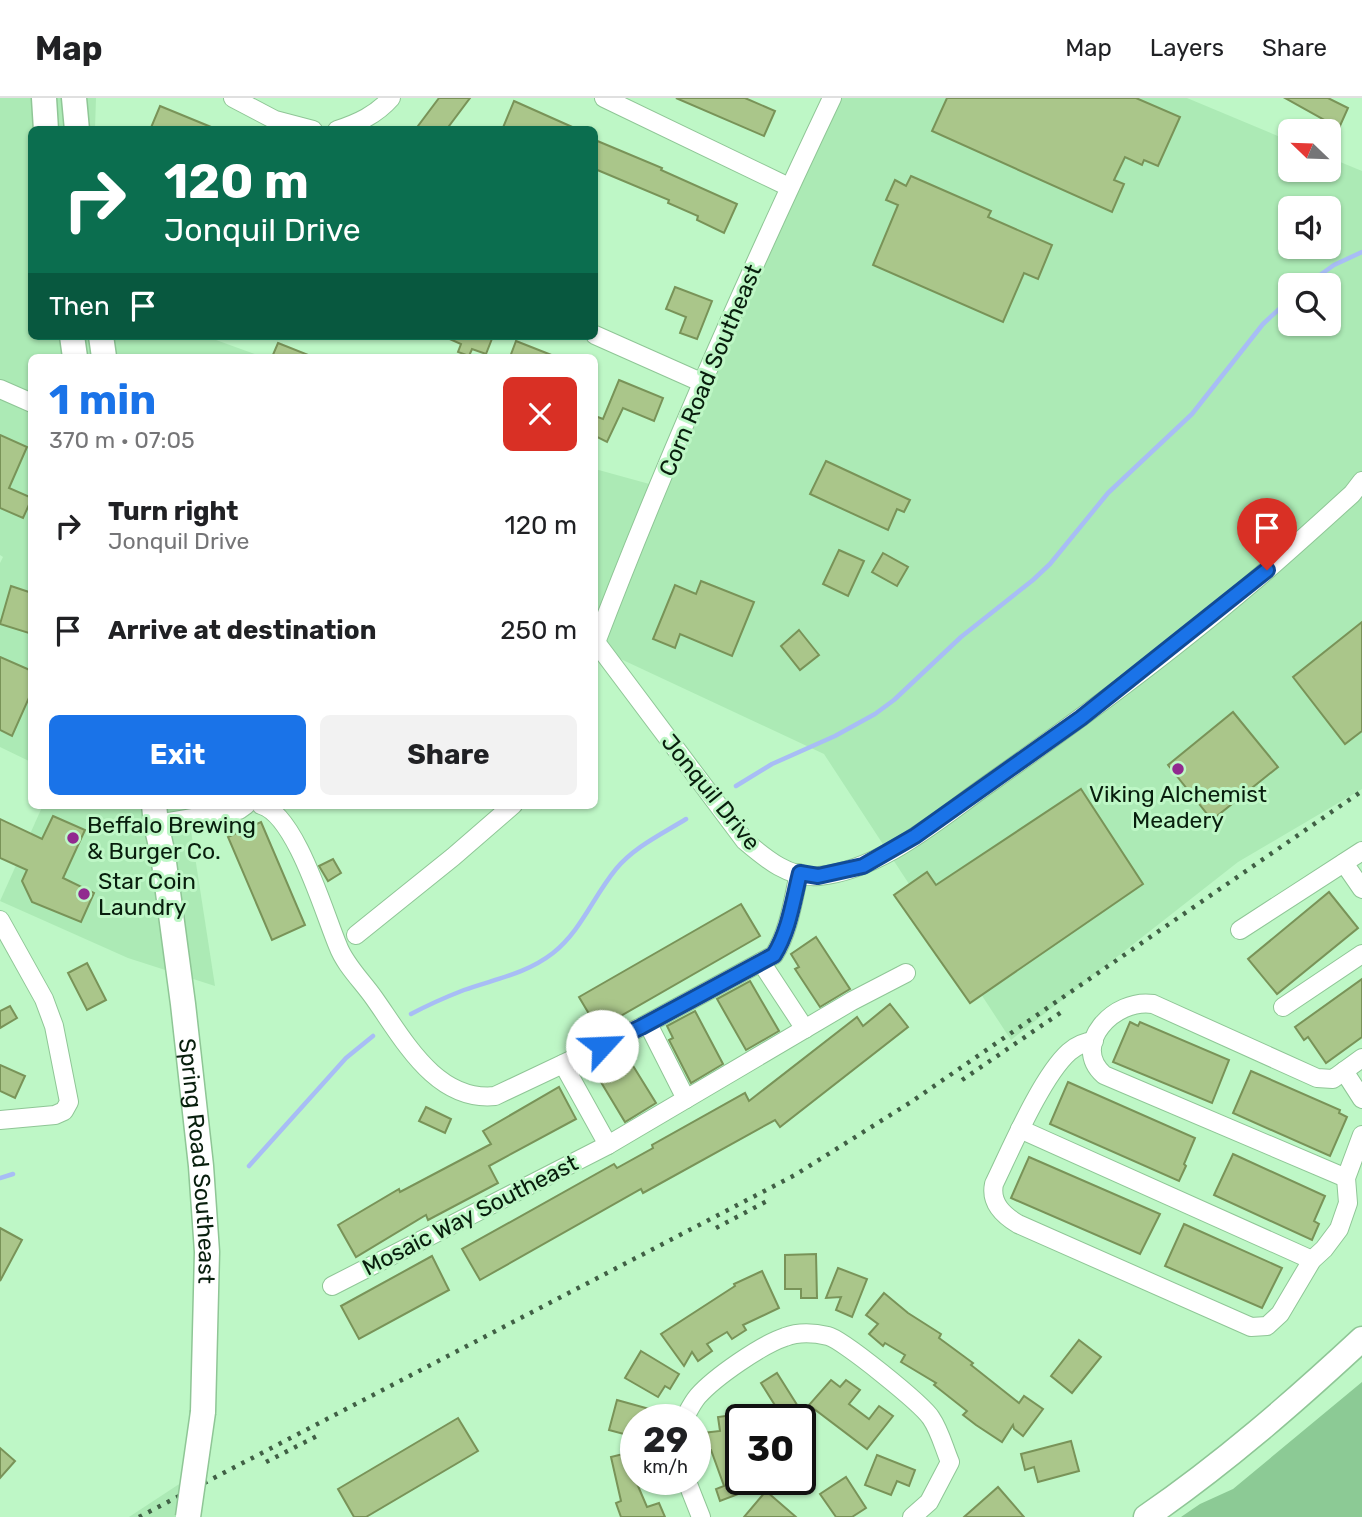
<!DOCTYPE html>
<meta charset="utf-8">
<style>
body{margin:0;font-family:Rubik,sans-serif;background:#f2f2f2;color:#202124;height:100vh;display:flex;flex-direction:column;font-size:26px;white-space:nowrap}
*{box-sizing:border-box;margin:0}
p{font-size:23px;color:#757577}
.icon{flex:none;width:38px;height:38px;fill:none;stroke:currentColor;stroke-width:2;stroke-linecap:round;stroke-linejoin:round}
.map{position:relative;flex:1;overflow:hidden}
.details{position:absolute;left:28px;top:256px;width:570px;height:455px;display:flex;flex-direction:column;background:#fff;border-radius:10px;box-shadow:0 2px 5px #0004}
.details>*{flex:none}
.top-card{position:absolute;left:28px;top:28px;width:570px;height:214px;border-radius:10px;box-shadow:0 2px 5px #0004;background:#0b6e4f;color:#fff;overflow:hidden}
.needle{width:46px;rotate:293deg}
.controls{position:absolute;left:1278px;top:21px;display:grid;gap:14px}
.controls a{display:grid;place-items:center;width:63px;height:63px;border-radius:10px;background:#fff;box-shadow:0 2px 5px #0004;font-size:35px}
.speed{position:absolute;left:620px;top:1306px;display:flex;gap:14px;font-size:35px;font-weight:700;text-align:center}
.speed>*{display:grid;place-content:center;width:91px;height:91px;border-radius:50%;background:#fff;box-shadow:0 2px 5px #0004;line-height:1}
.speed small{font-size:18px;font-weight:400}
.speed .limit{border:4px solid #111;border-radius:10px;background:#fff;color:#111}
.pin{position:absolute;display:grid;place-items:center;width:60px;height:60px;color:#fff;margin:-72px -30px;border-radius:50% 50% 50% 0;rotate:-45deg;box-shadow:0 0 7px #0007}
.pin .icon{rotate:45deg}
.me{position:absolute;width:77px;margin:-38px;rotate:65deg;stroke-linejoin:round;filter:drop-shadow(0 0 5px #0008)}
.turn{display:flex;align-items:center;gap:24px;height:147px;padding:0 21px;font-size:32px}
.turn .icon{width:91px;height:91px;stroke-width:2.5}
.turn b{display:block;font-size:49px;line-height:60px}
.then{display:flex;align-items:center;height:66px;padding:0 21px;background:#0003;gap:14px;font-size:26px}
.round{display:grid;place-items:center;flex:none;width:74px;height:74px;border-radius:10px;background:#f2f2f2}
.overview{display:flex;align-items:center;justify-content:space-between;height:119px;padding:0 21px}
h1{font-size:42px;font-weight:700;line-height:52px;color:#1a73e8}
.cta{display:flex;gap:14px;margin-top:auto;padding:14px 21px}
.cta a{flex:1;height:80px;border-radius:10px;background:#1a73e8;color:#fff;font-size:28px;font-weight:700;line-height:80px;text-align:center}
.cta a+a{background:#f2f2f2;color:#202124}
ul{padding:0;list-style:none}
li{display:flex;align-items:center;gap:21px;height:105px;padding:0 21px}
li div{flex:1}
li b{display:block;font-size:26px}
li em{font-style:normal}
header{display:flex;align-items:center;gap:42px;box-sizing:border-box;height:98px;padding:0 35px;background:#fff;border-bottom:2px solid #e0e0e0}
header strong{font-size:33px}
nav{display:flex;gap:38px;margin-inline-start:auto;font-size:24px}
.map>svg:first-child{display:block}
.built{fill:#aceab5;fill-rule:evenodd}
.green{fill:#8cca95}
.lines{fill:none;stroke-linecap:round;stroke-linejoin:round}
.stream{stroke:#a8bdf5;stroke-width:4.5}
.building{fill:#aac68a;stroke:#799358;stroke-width:2}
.street-casing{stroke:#8fc696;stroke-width:20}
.secondary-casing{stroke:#8fc696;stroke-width:27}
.street{stroke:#fff;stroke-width:18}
.secondary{stroke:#fff;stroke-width:24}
.rail{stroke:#406045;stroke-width:4.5;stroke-dasharray:3.5 7;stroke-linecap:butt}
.secondary-bridge-casing{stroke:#8fc696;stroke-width:27;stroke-linecap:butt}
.secondary-bridge{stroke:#fff;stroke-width:24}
.route-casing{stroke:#114b97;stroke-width:18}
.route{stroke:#1a73e8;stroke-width:12}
.poi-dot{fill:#912a8f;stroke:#bef7c6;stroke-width:2.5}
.labels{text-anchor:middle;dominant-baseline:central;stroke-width:6;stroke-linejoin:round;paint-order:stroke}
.street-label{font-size:23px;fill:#081e0d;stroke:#bef7c6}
.poi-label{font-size:23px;fill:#081e0d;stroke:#bef7c6;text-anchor:start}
</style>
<header>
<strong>Map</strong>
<nav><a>Map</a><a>Layers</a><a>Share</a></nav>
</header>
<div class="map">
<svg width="1362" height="1419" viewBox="0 0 1362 1419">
<rect width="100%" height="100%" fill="#bef7c6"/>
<g class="built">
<polygon points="0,0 96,0 95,31 32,32 32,238 205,238 263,259 32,259 31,664 0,649 0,465 3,459 0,457"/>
<path d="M832 0H1187L1290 43V72H1328V59L1362 73V691L1238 764 1011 942 824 656 595 549V371L653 387ZM1290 110H1328V149H1290ZM1290 187H1328V226H1290Z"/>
<polygon points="43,707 187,707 215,888 128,860 0,803"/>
<polygon points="193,1377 177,1419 129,1419"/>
</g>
<polygon class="green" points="1362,1284 1362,1419 1181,1419 1200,1406 1233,1391"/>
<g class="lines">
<g class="stream">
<polyline points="1306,187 1334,167 1362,154"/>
<polyline points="736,688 772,666 835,638 875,616 894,602 961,539 1033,482 1050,466 1108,395 1192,316 1263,226 1290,201"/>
<path d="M411 916C428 907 446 899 464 892 495 881 526 876 553 855 581 833 593 799 616 771 634 749 662 736 686 721"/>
<polyline points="249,1068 346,960 373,938"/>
<polyline points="0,1080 13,1076"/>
</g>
</g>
<g class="building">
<polygon points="439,0 470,0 446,32 415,32"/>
<polygon points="676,0 745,0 775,13 764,38"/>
<polygon points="947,0 1136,0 1180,19 1158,68 1144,62 1142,67 1125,59 1114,82 1124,86 1112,114 932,33"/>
<polygon points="1285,0 1328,0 1348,10 1339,30"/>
<polygon points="514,3 579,32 502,32"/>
<polygon points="160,8 216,31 216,32 150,32"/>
<polygon points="595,42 662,70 661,72 737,106 724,135 697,122 698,118 668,105 669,102 595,71"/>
<polygon points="911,78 991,113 988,119 1052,147 1038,181 1024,175 1003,224 873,167 898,107 886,102 895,82 906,88"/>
<polygon points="675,189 712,203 697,241 680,235 686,219 666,211"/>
<polygon points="443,238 493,238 486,256 472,251 469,258 458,254 461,246"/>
<polygon points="516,243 554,258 554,259 510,259"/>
<polygon points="278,245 311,258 310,259 272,259"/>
<polygon points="619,282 663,300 654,323 623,310 607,344 595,338 595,318 603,321"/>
<polygon points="0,337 27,349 9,390 32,400 23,420 0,410"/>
<polygon points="826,363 910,402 904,414 897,411 888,432 810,396"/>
<polygon points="839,452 864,463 848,498 823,486"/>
<polygon points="883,455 908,469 897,488 872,474"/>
<polygon points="701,483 754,504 732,558 680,536 675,550 653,541 675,487 696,496"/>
<polygon points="11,488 32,495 32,536 0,526"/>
<polygon points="1362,524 1362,633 1345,646 1293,579"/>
<polygon points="799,532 819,557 800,572 781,548"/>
<polygon points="0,559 32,573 32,593 12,638 0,632"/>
<polygon points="1233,614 1278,669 1212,722 1168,667"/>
<polygon points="1081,691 1143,786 970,905 894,797 927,774 936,787"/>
<polygon points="53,718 85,732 63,780 94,795 81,824 32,804 22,783 27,772 0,760 0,721 42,741"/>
<polygon points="261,724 305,827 272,842 228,739"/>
<polygon points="333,761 341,775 328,783 319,768"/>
<polygon points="1329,794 1358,830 1277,896 1248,861"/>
<polygon points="741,806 760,838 598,931 579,899"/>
<polygon points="816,839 850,891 820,909 795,871 799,869 791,856"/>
<polygon points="87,865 106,902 87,912 68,875"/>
<polygon points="1362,881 1362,939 1326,965 1308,939 1304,942 1295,929"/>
<polygon points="750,883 779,933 746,952 717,901"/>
<polygon points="890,906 908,929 780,1029 775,1022 643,1095 641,1091 480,1182 462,1151 614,1066 617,1070 653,1050 652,1047 745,995 749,1003 857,919 863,928"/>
<polygon points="10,908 17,920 0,930 0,913"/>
<polygon points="695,913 723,966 691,985 669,942 673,940 667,928"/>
<polygon points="1130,924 1138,928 1140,924 1229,962 1212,1005 1113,964"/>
<polygon points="622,950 656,1005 625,1024 590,966"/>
<polygon points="0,967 25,978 15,1000 0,993"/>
<polygon points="1251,973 1340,1012 1339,1015 1347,1019 1330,1058 1233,1015"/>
<polygon points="1068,984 1195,1040 1184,1066 1186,1068 1179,1083 1050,1026"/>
<polygon points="559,989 576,1021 489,1068 498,1085 428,1122 426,1117 356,1159 338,1127 399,1091 400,1094 491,1046 483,1033"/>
<polygon points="426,1009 451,1021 445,1035 419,1023"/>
<polygon points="1233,1056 1325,1098 1314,1123 1319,1126 1312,1142 1214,1097"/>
<polygon points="1029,1059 1160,1116 1140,1156 1011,1100"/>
<polygon points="1184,1126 1282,1170 1262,1210 1165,1168"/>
<polygon points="0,1130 22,1142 0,1183"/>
<polygon points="816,1156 817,1200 801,1200 801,1191 785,1191 785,1157"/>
<polygon points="432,1158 449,1192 359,1241 341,1208"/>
<polygon points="838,1170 867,1181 852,1219 836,1212 841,1199 826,1200"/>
<polygon points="762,1173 779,1210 743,1227 746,1232 732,1241 727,1234 707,1246 712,1253 698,1263 692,1254 684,1268 661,1236 735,1188 734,1186"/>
<polygon points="884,1195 908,1215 941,1236 939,1240 973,1265 971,1267 1019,1305 1024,1298 1043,1311 1023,1338 1014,1331 1013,1327 1002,1344 976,1327 963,1317 967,1313 934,1287 936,1285 901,1264 905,1257 885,1245 883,1248 869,1236 878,1226 866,1217"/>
<polygon points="1079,1242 1101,1259 1072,1295 1051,1278"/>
<polygon points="641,1253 679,1276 670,1291 665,1288 658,1299 625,1280"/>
<polygon points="777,1275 799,1310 783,1320 761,1285"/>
<polygon points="831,1282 840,1289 846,1282 860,1292 849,1306 869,1321 879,1308 893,1318 867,1351 809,1307"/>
<polygon points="617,1302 671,1317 671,1321 635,1321 635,1339 609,1332"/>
<polygon points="740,1316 740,1381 775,1382 720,1403 716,1391 724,1388 711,1352 705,1352 703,1335 720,1333 718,1319"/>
<polygon points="458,1320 478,1353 366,1419 354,1419 338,1391"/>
<polygon points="1071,1343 1079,1373 1038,1384 1034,1369 1025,1372 1021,1356"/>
<polygon points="0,1350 15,1363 0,1380"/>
<polygon points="635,1353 635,1381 647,1409 659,1405 665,1419 621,1419 616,1405 621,1403 611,1359"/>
<polygon points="877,1357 915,1372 909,1388 897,1383 891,1397 865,1387"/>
<polygon points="846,1379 866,1410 852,1419 836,1419 820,1396"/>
<polygon points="998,1389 1024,1419 964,1419"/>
<polygon points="766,1393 796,1419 744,1419"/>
</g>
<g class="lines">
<g class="street-casing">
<g id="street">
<polyline points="233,0 275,22 313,32"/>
<polyline points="604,0 789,89"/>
<path d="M337 32C358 25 376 17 391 0"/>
<polyline points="595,237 703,285"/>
<polyline points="0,291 32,305"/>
<path d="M595 543 745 743C766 761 790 781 819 778 882 772 940 720 990 685 1080 621 1169 556 1252 485 1286 456 1319 426 1352 396L1362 383"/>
<path d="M595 547C666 361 747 179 832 0"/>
<path d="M261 707C296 717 324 815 338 848 345 867 363 884 374 900 404 942 436 1004 495 998L641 929 774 857C789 833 793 803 799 775"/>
<polyline points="156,726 239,712 246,707"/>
<polyline points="1344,765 1362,791"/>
<polyline points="0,822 44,901 54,928 69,1004 64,1013 55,1017 0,1022"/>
<polyline points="1240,832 1362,753"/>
<polyline points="356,837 453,759 513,707"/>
<polyline points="761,864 805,931"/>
<polyline points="1283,909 1362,856"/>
<polyline points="648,926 686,1001"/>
<path d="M1094 943C1084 944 1077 947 1069 954 1042 978 1011 1051 994 1086 990 1105 1003 1117 1018 1126L1251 1229 1267 1228 1280 1216 1312 1162 1324 1151 1339 1131 1348 1105 1346 1080 1362 1037"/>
<polyline points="563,966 608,1047"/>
<polyline points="1344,973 1362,1001"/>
<polyline points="1020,1031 1312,1162"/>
<path d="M1346 1080 1104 977C1070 947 1114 900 1153 906L1317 980 1333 981 1362 960"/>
<polyline points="332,1188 608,1047 852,903 906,875"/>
<path d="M684 1321C688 1314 692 1305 698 1298 715 1279 761 1247 785 1239 798 1234 815 1235 828 1238 842 1241 922 1306 931 1320 940 1333 944 1350 950 1364L929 1404 912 1419"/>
<polyline points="686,1381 701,1419"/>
</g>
</g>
<g class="secondary-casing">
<g id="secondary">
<polyline points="44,0 46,32"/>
<polyline points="74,0 77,32"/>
<polyline points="72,238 75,259"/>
<polyline points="101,238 104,259"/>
<path id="s1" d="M154 707 156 726 163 757 183 906 201 1068 207 1154 203 1314"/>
<path d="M1146 1419C1223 1366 1293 1305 1362 1241"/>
</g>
</g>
<use href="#street" class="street"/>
<use href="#secondary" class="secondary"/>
<g class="rail">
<polyline points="962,982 1063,913"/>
<polyline points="716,1130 769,1102"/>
<polyline points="266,1364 319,1337"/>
<polyline points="139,1419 795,1077 911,1004 1362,693"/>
</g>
<g class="secondary-bridge-casing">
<polyline id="secondary-bridge" points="188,1419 203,1314"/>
</g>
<use href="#secondary-bridge" class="secondary-bridge"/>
</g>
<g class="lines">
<g class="route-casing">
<path id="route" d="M602 948 641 929 774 857C789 833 793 803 800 775L818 778 863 768 915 738 1081 620 1267 472"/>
</g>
<use href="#route" class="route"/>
</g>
<g class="poi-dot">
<circle cx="1178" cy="671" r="7"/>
<circle cx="73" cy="740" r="7"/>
<circle cx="84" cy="796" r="7"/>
</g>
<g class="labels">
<g class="street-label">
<text transform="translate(710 272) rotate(-67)">Corn Road Southeast</text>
<text transform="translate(711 694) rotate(51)">Jonquil Drive</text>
<text stroke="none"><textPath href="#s1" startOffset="359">Spring Road Southeast</textPath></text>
<text transform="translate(470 1117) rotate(-27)">Mosaic Way Southeast</text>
</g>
<g class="poi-label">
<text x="1178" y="696" text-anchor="middle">Viking Alchemist<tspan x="1178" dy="26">Meadery</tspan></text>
<text x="87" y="727">Beffalo Brewing<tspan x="87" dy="26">&amp; Burger Co.</tspan></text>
<text x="98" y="783">Star Coin<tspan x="98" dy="26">Laundry</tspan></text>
</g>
</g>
</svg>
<div class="controls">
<a><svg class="needle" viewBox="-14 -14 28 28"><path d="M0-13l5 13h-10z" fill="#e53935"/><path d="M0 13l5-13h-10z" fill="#757577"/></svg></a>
<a><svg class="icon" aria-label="sound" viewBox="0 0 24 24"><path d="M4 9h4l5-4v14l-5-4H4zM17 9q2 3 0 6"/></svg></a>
<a><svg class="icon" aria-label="search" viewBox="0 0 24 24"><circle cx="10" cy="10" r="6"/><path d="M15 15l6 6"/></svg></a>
</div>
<div class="speed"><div>29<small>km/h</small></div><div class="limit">30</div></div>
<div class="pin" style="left:1267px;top:472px;background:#d93025"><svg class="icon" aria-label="arrive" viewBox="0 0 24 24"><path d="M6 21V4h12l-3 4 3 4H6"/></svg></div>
<svg class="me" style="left:602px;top:948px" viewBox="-20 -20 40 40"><circle r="19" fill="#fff"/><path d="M0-13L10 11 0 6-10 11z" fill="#1a73e8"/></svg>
<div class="top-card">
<div class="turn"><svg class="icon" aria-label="right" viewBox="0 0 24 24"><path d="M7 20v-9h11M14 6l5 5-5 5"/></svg><div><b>120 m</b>Jonquil Drive</div></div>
<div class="then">Then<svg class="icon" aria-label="arrive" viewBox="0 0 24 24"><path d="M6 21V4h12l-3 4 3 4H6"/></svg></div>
</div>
<section class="details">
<div class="overview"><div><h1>1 min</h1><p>370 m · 07:05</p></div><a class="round" style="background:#d93025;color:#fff"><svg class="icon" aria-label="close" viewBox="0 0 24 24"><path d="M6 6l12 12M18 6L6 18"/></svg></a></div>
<ul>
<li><svg class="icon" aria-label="right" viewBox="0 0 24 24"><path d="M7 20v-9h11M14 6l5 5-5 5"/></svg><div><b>Turn right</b><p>Jonquil Drive</p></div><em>120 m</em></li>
<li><svg class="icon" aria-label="arrive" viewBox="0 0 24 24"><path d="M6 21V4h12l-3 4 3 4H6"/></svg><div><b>Arrive at destination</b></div><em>250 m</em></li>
</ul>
<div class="cta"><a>Exit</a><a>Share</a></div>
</section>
</div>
